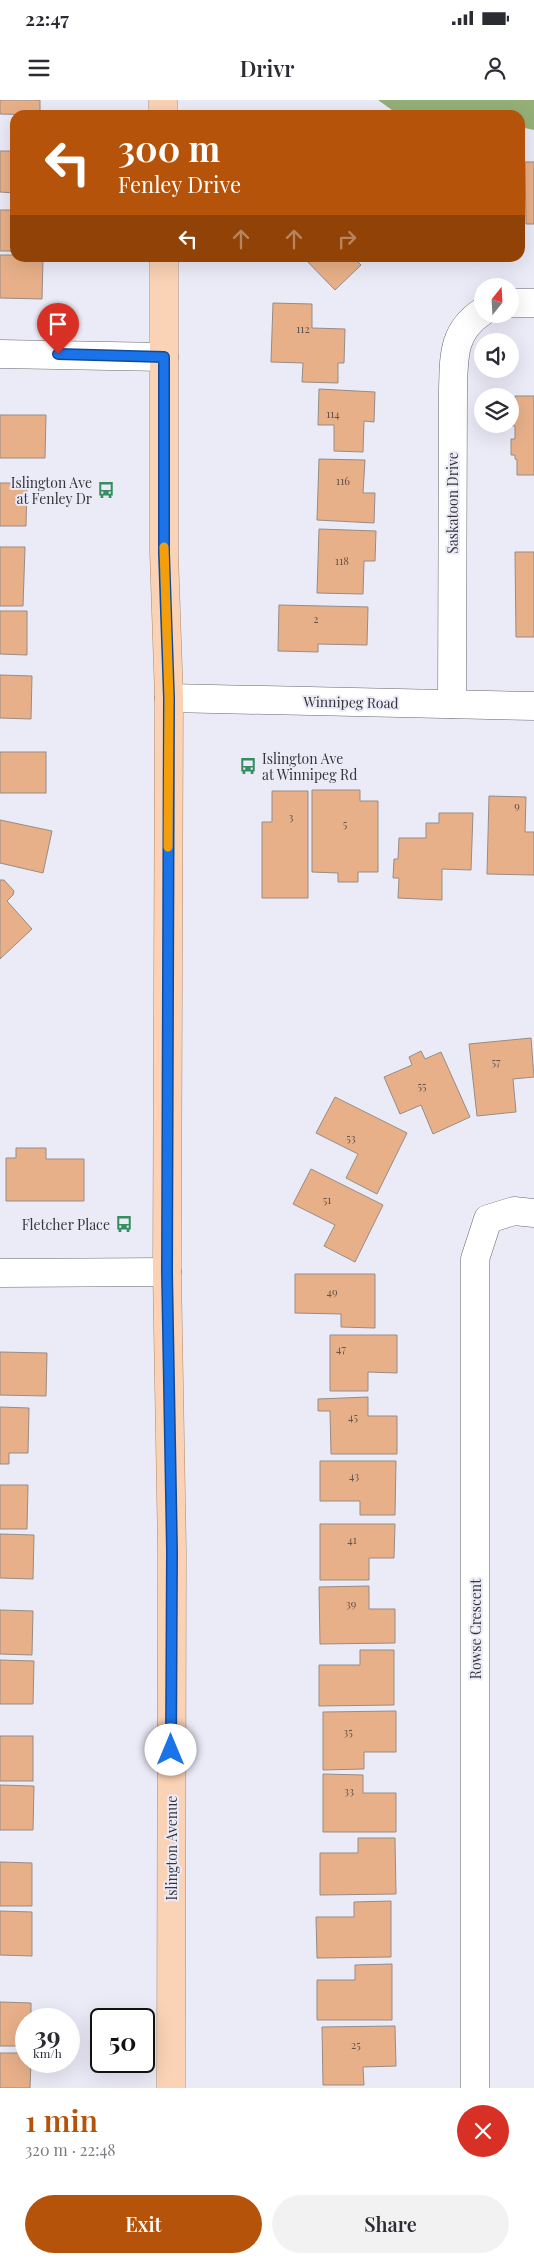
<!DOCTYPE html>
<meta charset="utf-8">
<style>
body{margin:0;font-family:"Playfair Display",serif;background:#f2f2f3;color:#2b2b33;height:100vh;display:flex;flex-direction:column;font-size:19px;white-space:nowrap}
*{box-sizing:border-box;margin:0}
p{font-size:16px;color:#7c7c81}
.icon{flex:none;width:28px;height:28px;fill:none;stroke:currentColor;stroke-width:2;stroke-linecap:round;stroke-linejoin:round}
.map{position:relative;height:1988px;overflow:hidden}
.details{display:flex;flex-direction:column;background:#fff;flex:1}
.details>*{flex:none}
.banner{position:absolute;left:10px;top:10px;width:515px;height:152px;border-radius:15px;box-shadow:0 5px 20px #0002;background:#b45309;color:#fff;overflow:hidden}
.needle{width:32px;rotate:18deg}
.buttons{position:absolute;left:474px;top:178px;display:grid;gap:10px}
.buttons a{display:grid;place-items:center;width:45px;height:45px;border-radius:50%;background:#fff;box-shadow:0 5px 20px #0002;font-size:25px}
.speed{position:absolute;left:15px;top:1908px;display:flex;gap:10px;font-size:25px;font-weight:700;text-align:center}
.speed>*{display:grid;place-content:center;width:65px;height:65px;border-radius:50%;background:#fff;box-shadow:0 5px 20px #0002;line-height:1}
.speed small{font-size:12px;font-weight:400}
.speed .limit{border:2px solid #111;border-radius:8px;background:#fff;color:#111}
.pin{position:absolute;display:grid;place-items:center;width:42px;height:42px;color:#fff;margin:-51px -21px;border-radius:50% 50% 50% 0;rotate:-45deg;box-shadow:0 0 5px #0007}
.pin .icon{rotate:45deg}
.me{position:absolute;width:55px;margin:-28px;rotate:0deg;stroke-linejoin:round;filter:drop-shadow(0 0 4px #0008)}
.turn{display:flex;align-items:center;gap:18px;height:105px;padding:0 25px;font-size:22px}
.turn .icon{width:65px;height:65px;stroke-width:2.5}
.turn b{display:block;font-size:35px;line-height:42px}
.lanes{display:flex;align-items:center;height:48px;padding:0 25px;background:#0003;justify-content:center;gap:25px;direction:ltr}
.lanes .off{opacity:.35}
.round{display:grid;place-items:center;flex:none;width:52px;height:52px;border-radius:26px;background:#f2f2f3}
.head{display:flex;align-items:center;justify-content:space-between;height:85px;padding:0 25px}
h1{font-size:30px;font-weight:600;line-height:38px;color:#b45309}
.cta{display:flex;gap:10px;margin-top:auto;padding:10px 25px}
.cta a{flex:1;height:58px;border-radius:30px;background:#b45309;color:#fff;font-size:20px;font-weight:600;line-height:58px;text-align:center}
.cta a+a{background:#f2f2f3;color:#2b2b33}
.status{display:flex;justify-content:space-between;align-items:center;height:35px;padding:0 25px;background:#fff;direction:ltr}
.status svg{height:14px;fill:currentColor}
header{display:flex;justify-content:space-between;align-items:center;height:65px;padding:0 25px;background:#fff;font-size:22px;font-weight:600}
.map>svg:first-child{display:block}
.forest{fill:#94b077}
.building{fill:#e8b089;stroke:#978c85}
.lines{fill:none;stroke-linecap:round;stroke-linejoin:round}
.minor-casing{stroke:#676772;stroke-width:29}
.major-casing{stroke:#b28869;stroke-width:29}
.minor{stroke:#fff;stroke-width:28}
.major{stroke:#fad2b5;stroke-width:28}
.route-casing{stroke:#114b97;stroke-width:12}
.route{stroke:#1a73e8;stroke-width:9}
.slow{stroke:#f59e0b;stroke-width:9}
.labels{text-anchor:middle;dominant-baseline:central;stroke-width:4;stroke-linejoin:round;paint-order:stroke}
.number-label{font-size:11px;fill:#62544e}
.poi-label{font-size:14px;fill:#35353a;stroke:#ebeaf7;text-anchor:end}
.street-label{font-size:14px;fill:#35353a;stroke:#ebeaf7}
</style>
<div class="status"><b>22:47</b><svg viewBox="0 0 49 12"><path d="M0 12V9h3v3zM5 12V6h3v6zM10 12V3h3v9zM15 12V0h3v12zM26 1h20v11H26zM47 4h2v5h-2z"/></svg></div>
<header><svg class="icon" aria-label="menu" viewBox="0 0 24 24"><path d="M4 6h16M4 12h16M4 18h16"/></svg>Drivr<svg class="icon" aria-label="person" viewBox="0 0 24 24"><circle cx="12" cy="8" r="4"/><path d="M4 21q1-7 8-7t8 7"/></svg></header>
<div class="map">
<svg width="534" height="1988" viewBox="0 0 534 1988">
<rect width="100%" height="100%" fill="#ebeaf7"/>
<polygon class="forest" points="378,0 534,0 534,30 520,27 520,15 399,15"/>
<g class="building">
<polygon points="0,0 40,0 40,15 0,14"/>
<polygon points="0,51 15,51 15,93 0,92"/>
<polygon points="525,62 534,62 534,124 526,124"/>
<rect x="0" y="110" width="15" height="41"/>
<polygon points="0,155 15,155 15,158 43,158 42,199 0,198"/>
<polygon points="304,158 354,158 361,165 335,190"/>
<polygon points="273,203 312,204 312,228 345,229 344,263 338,263 338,283 302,282 303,263 271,262"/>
<polygon points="319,289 375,292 374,322 364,321 363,352 334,351 334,325 318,325"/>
<polygon points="515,296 534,296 534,375 517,375 517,360 515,359 515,355 511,355 511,339 515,339 515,326 510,326 510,300 515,299"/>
<polygon points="0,315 46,315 45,358 0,358"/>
<polygon points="319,359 365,360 363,393 375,393 374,423 317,420"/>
<polygon points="0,383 27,383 26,426 0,426"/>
<polygon points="319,429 376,431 375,461 364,461 363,494 317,493"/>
<polygon points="0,447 25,447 23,506 0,506"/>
<polygon points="515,452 534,452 534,537 516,537"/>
<polygon points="279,505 368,507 367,545 318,544 318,552 278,551"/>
<polygon points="0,511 27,511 27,555 0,554"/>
<polygon points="0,575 32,576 31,619 0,618"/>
<rect x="0" y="652" width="46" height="41"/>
<polygon points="312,690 360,690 360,701 378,701 378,772 358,772 358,782 338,782 338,773 312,772"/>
<polygon points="272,691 308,691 308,798 262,798 262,722 272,722"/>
<polygon points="489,696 526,697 525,732 534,732 534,775 487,774"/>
<polygon points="439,713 473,713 471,770 442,769 442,800 398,798 399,778 393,778 394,759 398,759 399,738 426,738 426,723 439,723"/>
<polygon points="0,720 52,731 43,773 0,763"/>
<polygon points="0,780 4,780 14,791 13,795 7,801 32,829 0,859"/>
<polygon points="531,938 534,977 513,979 516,1012 477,1016 469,944"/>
<polygon points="421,951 425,959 441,952 470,1017 433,1034 421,1005 400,1014 384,977 412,965 409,957"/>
<polygon points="335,997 407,1033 377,1094 346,1078 358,1054 316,1033"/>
<polygon points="16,1048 46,1048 46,1059 84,1059 84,1101 6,1101 6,1058 16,1058"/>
<polygon points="311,1069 383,1105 355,1162 324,1146 335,1125 293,1104"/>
<polygon points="295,1174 375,1174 375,1228 341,1227 341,1214 295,1213"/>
<polygon points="330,1235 397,1235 397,1273 368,1272 368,1291 330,1291"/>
<polygon points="0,1252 47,1253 46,1296 0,1295"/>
<polygon points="368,1297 368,1316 397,1316 397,1354 331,1354 330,1311 318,1311 318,1299"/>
<polygon points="0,1307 29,1308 28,1353 9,1353 9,1364 0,1364"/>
<polygon points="320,1361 396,1361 395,1415 360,1415 360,1401 320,1401"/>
<polygon points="0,1385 28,1385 27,1429 0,1429"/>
<polygon points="320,1424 395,1424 394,1458 369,1458 369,1480 320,1480"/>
<polygon points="0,1434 34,1435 33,1479 0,1478"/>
<polygon points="369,1486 369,1509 395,1509 395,1543 320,1544 319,1487"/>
<polygon points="0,1510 33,1511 32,1555 0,1554"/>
<polygon points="360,1550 394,1550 394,1605 319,1606 319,1565 360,1565"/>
<polygon points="0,1560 34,1561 33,1604 0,1604"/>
<polygon points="396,1611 396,1652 364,1652 364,1669 323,1670 323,1612"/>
<rect x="0" y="1636" width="33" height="45"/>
<polygon points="323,1674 363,1675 363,1693 396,1693 396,1732 323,1732"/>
<polygon points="0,1685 34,1686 33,1730 0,1730"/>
<polygon points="358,1738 395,1738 396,1794 320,1795 320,1753 358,1753"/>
<polygon points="0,1762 32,1763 32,1806 0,1806"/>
<polygon points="391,1801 391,1857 317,1858 316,1817 354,1817 354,1802"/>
<polygon points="0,1811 32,1812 32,1856 0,1855"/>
<polygon points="392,1864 392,1920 317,1920 317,1880 355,1880 355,1865"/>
<polygon points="0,1902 31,1903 31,1919 26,1919 26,1946 0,1946"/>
<polygon points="395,1926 396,1966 363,1967 364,1985 323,1985 322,1927"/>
<polygon points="0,1953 26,1953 26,1961 31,1961 30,1988 0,1988"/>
</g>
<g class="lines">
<g class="minor-casing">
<g id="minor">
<polyline points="510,203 534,203"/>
<polyline points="0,254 164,257"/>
<polyline points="169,598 534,606"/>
<path d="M452 604 453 290C454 258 452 232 482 212"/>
<polyline points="0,1173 167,1172"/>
<polyline points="475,1988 475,1159 488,1119 514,1111 534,1113"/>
</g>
</g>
<g class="major-casing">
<g id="major">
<polyline points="163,0 163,15"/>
<polyline points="164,158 164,453 169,598 167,1172 172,1451 171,1988"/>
</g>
</g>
<use href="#minor" class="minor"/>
<use href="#major" class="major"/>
</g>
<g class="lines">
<g class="route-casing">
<polyline id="route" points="58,254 164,257 164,453 169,598 167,1172 172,1451 171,1650"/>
</g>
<use href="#route" class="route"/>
<polyline class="slow" points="164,447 169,598 168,747"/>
</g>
<defs>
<g id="bus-bare" transform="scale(1.35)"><path d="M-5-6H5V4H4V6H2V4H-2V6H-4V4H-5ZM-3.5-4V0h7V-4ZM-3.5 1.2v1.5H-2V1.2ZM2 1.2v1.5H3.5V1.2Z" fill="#358d62" stroke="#ebeaf7" stroke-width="2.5" paint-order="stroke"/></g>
</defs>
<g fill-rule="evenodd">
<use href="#bus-bare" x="106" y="390"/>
<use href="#bus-bare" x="248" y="666"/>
<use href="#bus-bare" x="124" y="1124"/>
</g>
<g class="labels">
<g class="number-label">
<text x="303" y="228">112</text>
<text x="333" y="313">114</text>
<text x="343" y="380">116</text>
<text x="342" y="460">118</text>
<text x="316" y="518">2</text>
<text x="517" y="705">9</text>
<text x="291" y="716">3</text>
<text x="345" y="723">5</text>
<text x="496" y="961">57</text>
<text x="422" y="985">55</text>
<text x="351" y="1037">53</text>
<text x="327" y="1099">51</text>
<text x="332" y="1191">49</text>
<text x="341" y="1248">47</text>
<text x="353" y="1316">45</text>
<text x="354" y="1375">43</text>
<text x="352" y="1439">41</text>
<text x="351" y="1503">39</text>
<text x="348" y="1631">35</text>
<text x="349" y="1690">33</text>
<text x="356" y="1944">25</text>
</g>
<g class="poi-label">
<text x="92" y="382">Islington Ave<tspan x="92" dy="16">at Fenley Dr</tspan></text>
<text x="262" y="658" text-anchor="start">Islington Ave<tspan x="262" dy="16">at Winnipeg Rd</tspan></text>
<text x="110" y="1124">Fletcher Place</text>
</g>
<g class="street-label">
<text transform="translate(452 403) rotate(-90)">Saskatoon Drive</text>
<text transform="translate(351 602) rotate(1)">Winnipeg Road</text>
<text transform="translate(475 1529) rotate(-90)">Rowse Crescent</text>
<text transform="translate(171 1748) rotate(-90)">Islington Avenue</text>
</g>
</g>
</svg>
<div class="buttons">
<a><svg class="needle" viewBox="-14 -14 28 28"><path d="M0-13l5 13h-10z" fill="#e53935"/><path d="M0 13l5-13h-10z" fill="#7c7c81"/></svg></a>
<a><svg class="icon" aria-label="sound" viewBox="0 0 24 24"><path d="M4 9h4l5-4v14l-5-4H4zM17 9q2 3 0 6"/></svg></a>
<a><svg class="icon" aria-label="layers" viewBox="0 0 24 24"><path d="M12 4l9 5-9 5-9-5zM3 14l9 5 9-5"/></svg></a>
</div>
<div class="speed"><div>39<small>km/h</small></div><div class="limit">50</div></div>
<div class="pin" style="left:58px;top:254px;background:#d93025"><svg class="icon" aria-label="arrive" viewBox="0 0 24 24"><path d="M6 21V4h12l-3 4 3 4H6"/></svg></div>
<svg class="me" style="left:171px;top:1650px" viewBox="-20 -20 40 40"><circle r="19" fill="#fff"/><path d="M0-13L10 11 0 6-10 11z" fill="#1a73e8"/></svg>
<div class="banner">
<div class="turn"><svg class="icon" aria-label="left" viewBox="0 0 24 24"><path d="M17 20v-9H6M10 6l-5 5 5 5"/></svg><div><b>300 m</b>Fenley Drive</div></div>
<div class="lanes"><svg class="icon" aria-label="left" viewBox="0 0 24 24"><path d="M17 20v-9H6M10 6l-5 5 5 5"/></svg><svg class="icon off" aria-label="ahead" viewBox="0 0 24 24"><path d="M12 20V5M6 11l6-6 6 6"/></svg><svg class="icon off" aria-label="ahead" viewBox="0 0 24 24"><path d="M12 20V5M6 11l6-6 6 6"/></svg><svg class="icon off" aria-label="right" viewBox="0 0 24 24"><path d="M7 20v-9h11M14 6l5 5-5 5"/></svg></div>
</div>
</div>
<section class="details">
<div class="head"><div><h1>1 min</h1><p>320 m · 22:48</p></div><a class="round" style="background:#d93025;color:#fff"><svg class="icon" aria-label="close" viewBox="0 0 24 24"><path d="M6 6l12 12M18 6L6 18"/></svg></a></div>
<div class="cta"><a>Exit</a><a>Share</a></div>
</section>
